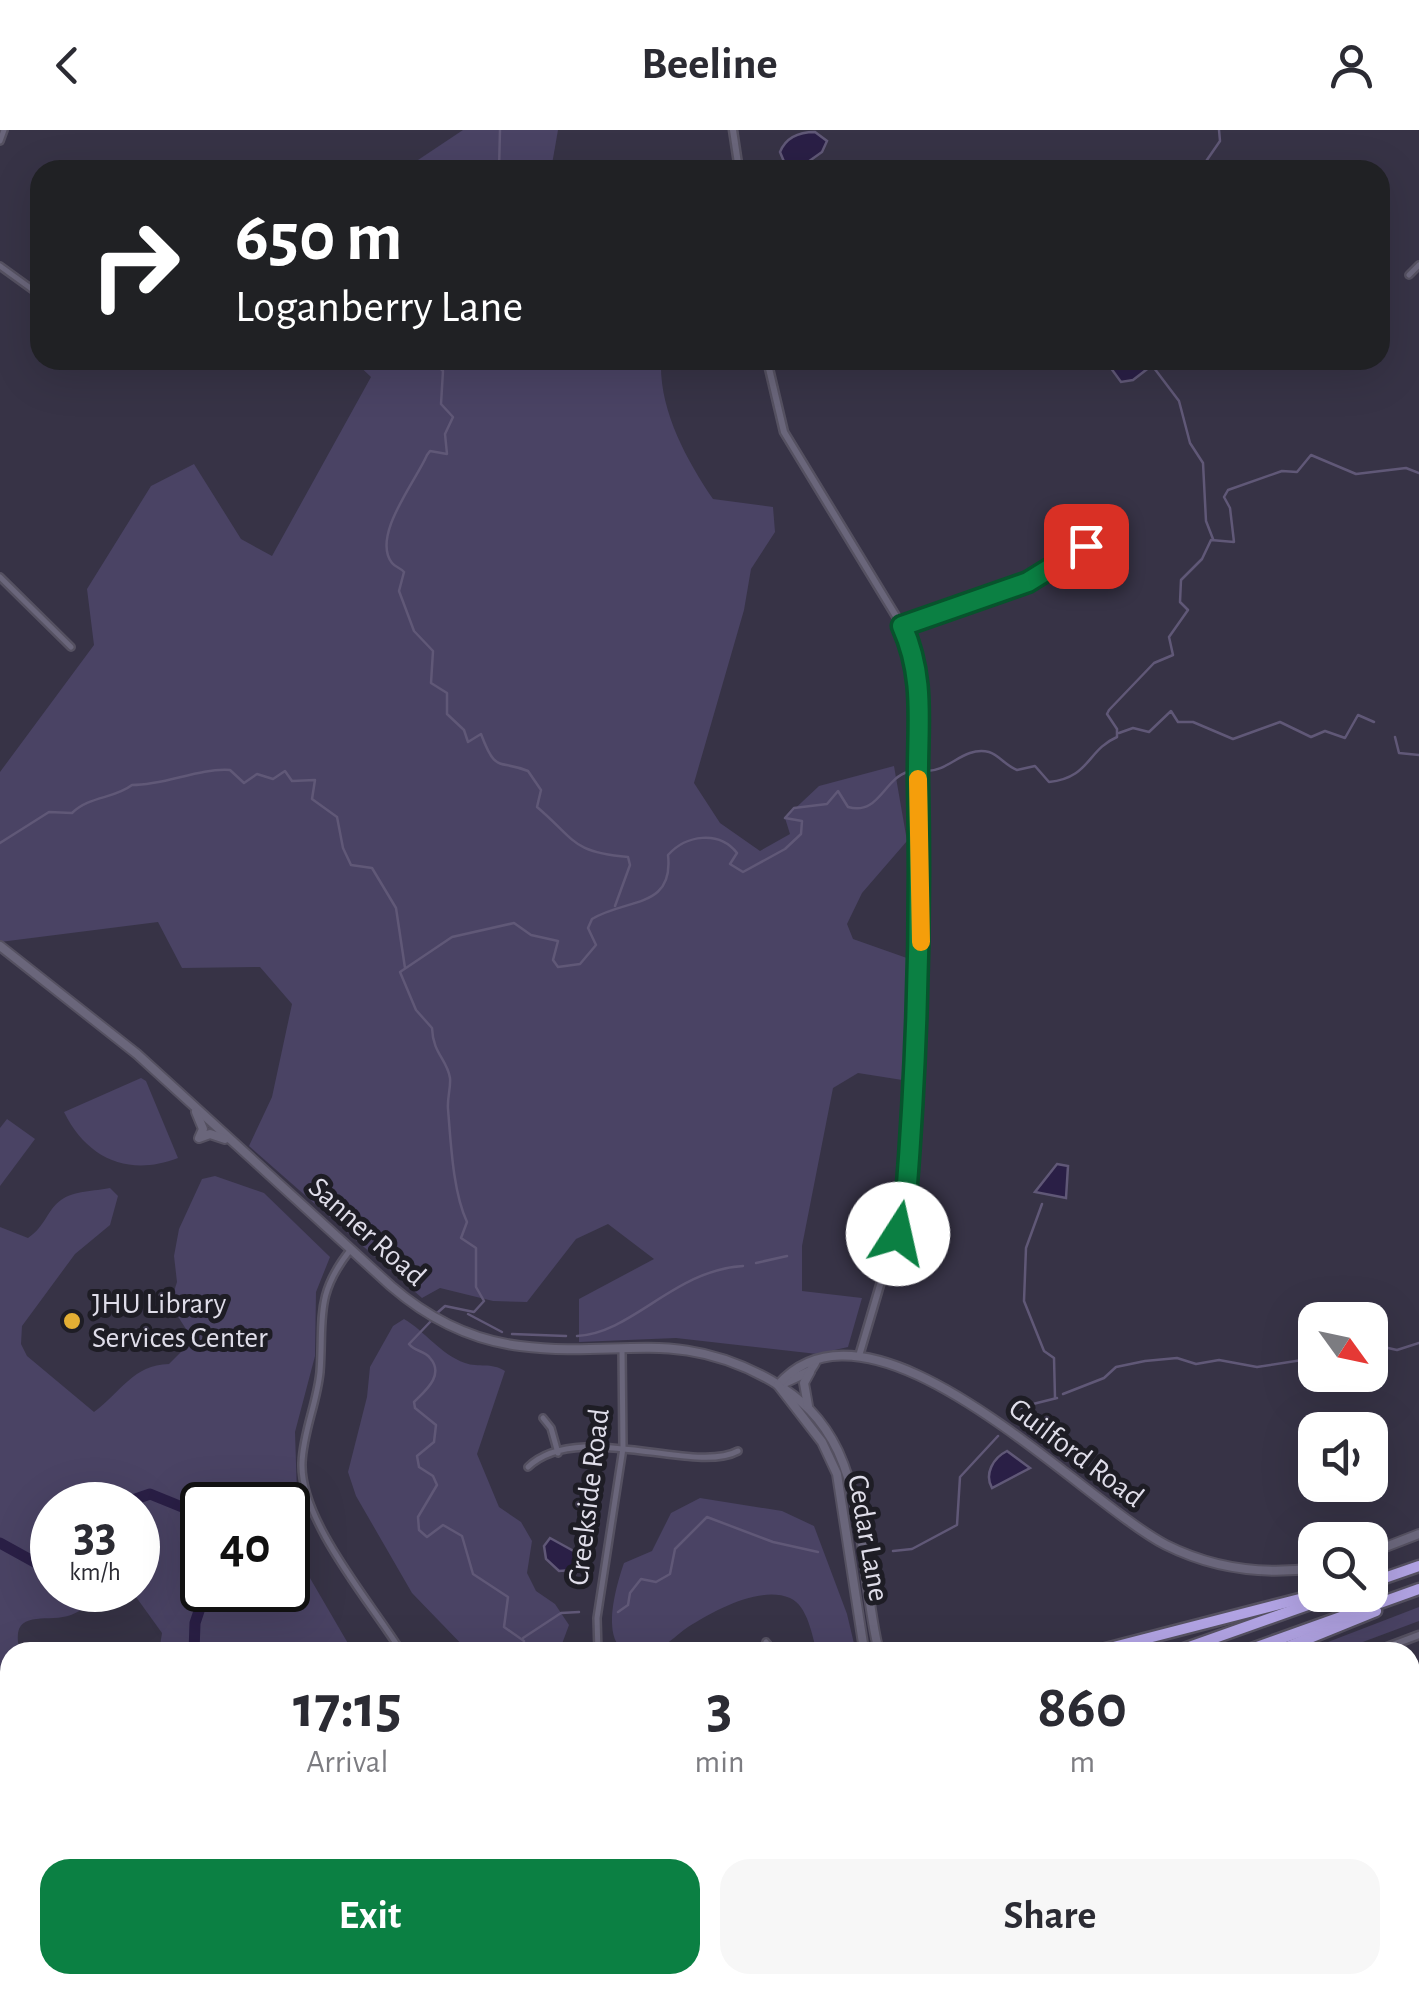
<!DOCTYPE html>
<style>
body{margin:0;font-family:"Alegreya Sans",sans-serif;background:#f7f7f7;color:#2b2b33;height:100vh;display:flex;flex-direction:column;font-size:38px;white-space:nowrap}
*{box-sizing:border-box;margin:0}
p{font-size:32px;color:#7c7c81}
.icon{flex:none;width:55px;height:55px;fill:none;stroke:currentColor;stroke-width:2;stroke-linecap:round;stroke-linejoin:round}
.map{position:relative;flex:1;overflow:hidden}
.side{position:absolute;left:0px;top:1512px;width:1420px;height:352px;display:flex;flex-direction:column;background:#fff;border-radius:30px 30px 0 0;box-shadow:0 10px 40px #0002}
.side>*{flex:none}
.banner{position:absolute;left:30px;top:30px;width:1360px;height:210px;border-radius:30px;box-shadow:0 10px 40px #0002;background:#202124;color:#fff;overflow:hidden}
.needle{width:65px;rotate:123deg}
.buttons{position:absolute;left:1298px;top:1172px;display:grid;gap:20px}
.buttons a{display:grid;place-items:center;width:90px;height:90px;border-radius:20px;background:#fff;box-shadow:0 10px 40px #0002;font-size:50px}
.speed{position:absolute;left:30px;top:1352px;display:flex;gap:20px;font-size:50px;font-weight:700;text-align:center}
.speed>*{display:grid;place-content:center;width:130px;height:130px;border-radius:50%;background:#fff;box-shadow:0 10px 40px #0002;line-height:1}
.speed small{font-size:25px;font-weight:400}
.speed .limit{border:5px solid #111;border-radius:15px;background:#fff;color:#111}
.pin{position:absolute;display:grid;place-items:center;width:85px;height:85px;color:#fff;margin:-42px;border-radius:20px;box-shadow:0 5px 15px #0006}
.me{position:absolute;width:110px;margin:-55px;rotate:10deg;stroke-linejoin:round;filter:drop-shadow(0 0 8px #0008)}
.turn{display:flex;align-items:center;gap:35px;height:210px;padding:0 40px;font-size:45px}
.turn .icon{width:130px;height:130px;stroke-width:2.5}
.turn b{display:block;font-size:70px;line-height:85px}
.eta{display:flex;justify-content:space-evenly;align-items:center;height:170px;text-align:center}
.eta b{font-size:60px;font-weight:600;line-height:70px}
.button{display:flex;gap:20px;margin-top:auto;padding:20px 40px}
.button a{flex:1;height:115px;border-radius:30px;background:#0b8043;color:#fff;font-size:40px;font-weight:600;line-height:115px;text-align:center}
.button a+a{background:#f7f7f7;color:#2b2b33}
header{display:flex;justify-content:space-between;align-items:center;height:130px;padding:0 40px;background:#fff;font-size:45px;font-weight:600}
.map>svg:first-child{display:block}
.green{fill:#4a4364;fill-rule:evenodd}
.water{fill:#2a1f46;stroke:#605877;stroke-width:2.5}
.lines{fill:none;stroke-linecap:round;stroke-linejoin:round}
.stream{stroke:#605877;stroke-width:2.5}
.river{stroke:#2a1f46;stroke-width:11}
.minor-casing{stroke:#555161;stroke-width:10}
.tertiary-casing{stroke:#555161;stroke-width:11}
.secondary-casing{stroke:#555161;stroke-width:12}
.motorway-casing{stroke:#555161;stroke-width:15}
.minor{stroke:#6a667b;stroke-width:5}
.tertiary{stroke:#6a667b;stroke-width:6}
.secondary{stroke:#6a667b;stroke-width:8}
.motorway{stroke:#b1a3e3;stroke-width:10}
.route-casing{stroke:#07532c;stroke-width:25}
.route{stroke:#0b8043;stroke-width:18}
.slow{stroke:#f59e0b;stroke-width:18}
.poi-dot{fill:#e3ae34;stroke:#1e1d25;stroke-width:4}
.labels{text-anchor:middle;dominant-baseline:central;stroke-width:10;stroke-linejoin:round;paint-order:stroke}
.street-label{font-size:30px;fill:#dfdde9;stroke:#1e1d25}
.poi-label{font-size:30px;fill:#dfdde9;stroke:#1e1d25;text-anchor:start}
</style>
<header><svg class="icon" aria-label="back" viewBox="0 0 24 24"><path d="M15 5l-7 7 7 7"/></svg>Beeline<svg class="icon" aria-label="person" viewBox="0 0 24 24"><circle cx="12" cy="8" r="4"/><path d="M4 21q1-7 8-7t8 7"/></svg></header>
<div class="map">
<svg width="1419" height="1864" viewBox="0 0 1419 1864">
<rect width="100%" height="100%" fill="#373346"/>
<g class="green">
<polygon points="463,0 558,0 551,40 403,40"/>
<path d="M353 230H661C659 280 686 329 713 369L773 377 775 402 751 439 744 480 694 653 720 693 760 721 790 704 785 688 819 656 894 636 907 711 862 763 847 794 853 809 921 833 915 952 858 943 833 958 802 1116V1161L862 1168 848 1217 817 1224 676 1208 579 1212V1169L654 1129 608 1094 576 1109 527 1172 493 1171 440 1158 422 1168 249 1016 272 967 292 874 260 837 182 838 158 792 0 812V642L94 515 87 459 151 356 194 334 241 409 272 426 371 247Z"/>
<path d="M141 948 146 951 178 1028C129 1047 87 1029 64 982Z"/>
<polygon points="7,989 35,1009 0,1056 0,998"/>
<path d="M215 1046 264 1063 330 1127 316 1162 315 1226 295 1302 297 1364 302 1379 290 1405 296 1424 353 1522H159L162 1503 131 1460H138V1375H52V1460H112C99 1467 84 1480 71 1485 47 1494 8 1476 20 1522H10V1553L0 1588V1097L28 1108C45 1097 47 1080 61 1070 73 1061 95 1061 110 1058L118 1066 110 1095 75 1124 22 1196 21 1214 27 1226 94 1282C121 1262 133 1235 169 1234L193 1210 170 1174 177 1152 174 1126 179 1099 202 1049ZM202 1375H288V1460H202Z"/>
<path d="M404 1189C426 1202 440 1224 465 1233 479 1238 491 1232 505 1241L477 1324 499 1377 521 1392 532 1411 527 1443 536 1461 555 1474 569 1495 559 1522H469L412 1463 356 1366 348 1342 367 1267 370 1237 393 1196Z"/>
<path d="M700 1368 782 1381 814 1396 847 1484 856 1522H817C812 1506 808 1476 790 1468 760 1455 713 1481 688 1497 676 1505 663 1520 648 1522 593 1534 615 1459 624 1433L652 1421 671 1383Z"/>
<polygon points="1419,1477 1419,1491 1336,1522 1302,1522"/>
<polygon points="1419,1589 1419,1864 1188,1864 1190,1855 1410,1855 1410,1590"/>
<polygon points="135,1855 204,1855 197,1864 128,1864"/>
<polygon points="308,1855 434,1855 437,1864 312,1864"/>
<polygon points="573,1855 657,1855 650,1864 548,1864"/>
</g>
<g class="water">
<path d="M815 2 827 11 822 22 798 39 785 34 780 22C786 7 799 2 815 2Z"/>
<polygon points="1105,230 1159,230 1133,250 1121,252"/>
<polygon points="1057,1034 1068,1036 1066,1068 1035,1062"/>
<path d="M1007 1321 1030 1338 992 1358C984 1344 993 1328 1007 1321Z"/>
<polygon points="550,1408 579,1424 572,1440 559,1441 546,1429 544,1416"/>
</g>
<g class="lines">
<g class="stream">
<polyline points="499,40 500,0"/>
<polyline points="1200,40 1220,11 1219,0"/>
<path d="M432 230 443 241 441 274 453 287 445 304 447 324 430 321 427 325C416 351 371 406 392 433 395 437 401 438 404 442L399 461 414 501 433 521 431 553 447 563V584L464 600 468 612 481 604C496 644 498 629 528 641L541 660 537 677C576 710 571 722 628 727L630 735 615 776"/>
<polyline points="1148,230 1179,271 1190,313 1203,333 1206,391 1213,409"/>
<polyline points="1119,603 1133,598 1149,602 1171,581 1178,592 1193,592 1233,609 1280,592 1311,607 1325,601 1345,608 1358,585 1374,592"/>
<polyline points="1395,607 1399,623 1419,625"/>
<path d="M926 641C949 642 963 616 989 622 999 625 1006 636 1017 640L1035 636 1049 652C1090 648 1087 620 1117 607V599L1107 584 1109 580 1154 533 1173 525 1169 507 1188 480 1180 472 1181 450 1202 429 1211 410 1234 412 1230 378 1224 367 1228 360 1282 341 1297 342 1311 325 1356 344 1406 338 1419 343"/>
<path d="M0 713 49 682 72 683C89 666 114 669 132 655 167 655 197 638 230 640L244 653 257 644 273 649 285 641 292 651 315 650 312 669 337 687 343 718 351 735 372 738 396 778 405 838"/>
<polyline points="1042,1074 1026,1118 1024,1171 1044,1221 1054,1228 1055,1268"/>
<polyline points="756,1133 787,1126"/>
<path d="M436 1184 445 1176 474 1182 484 1171 476 1157V1118L461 1108 467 1092C453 1062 451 1015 448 979 447 968 451 958 450 948 447 929 433 924 432 898L416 880 400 842 452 807 514 793 531 805 558 811 553 830 558 837 580 834 596 815 588 798 592 789C627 768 674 779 668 725 686 705 719 700 737 723L730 734 743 742 785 719 801 704 802 691 785 688 794 678 827 674 838 661 848 677C879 686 884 648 908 642"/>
<polyline points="468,1184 502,1202"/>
<path d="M431 1191 409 1214C415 1222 424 1220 430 1228 445 1245 425 1261 414 1272L415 1278 436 1295 434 1312 417 1326 419 1337 433 1346 437 1355 418 1387 419 1400 427 1407 443 1395 462 1406 473 1444 508 1467 504 1497 524 1511 522 1522"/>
<polyline points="512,1204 566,1206"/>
<path d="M577 1206C633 1203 674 1140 743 1136"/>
<polyline points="1370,1214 1397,1220 1419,1213"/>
<polyline points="1063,1264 1104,1248 1116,1237 1145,1231 1177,1228 1196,1234 1219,1230 1257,1237 1315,1228"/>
<polyline points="1012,1288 1025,1276 1057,1268"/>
<polyline points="893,1421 912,1419 957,1395 960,1347 998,1306"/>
<polyline points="618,1482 628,1475 630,1463 641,1449 656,1452 670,1444 675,1419 707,1387 773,1412 818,1422"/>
<polyline points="523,1508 561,1483 579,1482"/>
<polyline points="177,1864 184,1855"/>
</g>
<g class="river">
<polyline points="118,1375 150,1364 187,1379 202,1443"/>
<polyline points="0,1413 38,1434 52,1432"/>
<polyline points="194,1522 195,1493 206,1460"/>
<polyline points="357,1855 360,1864"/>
</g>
<g class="minor-casing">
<g id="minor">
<polyline points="0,11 4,0"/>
<polyline points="0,136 40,165"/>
<polyline points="1409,145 1419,135"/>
<polyline points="0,447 71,517"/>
<polyline points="902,496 1028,452 1101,405"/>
<path d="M351 1119C314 1165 324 1189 320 1242 317 1273 303 1302 302 1333 300 1389 367 1468 397 1515"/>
<polyline points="543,1288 551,1298 558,1323"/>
<path d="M528 1337C578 1289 694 1345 738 1321"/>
<polyline points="766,1512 774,1522"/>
<polyline points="598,1522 597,1488 623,1318 622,1219"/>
<polyline points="0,1652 10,1640"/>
<polyline points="485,1855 488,1864"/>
<polyline points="898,1855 922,1864"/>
<polyline points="37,1864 45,1855"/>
<polyline points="868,1864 881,1855"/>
</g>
</g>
<g class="tertiary-casing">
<g id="tertiary">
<polyline points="733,0 739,40"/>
<polyline points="767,230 784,302 902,496 920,549 921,826 906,1067 859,1226"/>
<polyline points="1374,1522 1419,1505"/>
<polyline points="1113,1855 1114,1864"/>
</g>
</g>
<g class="secondary-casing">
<g id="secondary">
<path d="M0 816 137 924 391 1156C428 1188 471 1210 520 1216 618 1229 676 1196 772 1251 802 1269 822 1288 838 1321 866 1382 863 1458 879 1522"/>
<polyline points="196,982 203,999 199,1008 210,1004 225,1009"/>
<polyline points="782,1254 810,1241 815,1233"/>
<path d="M778 1255C873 1146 1081 1371 1166 1415 1212 1438 1264 1445 1315 1438"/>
<polyline points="778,1255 822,1312 837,1344 864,1520"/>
<polyline points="808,1276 804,1253 810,1242"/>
<polyline points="1370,1423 1419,1404"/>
<polyline points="1003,1855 1009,1864"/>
<polyline points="1010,1855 1016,1864"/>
<polyline points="1022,1855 1028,1864"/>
</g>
</g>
<g class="motorway-casing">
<g id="motorway">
<polyline points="1370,1453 1419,1436"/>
<polyline points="864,1519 864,1522"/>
<polyline points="1094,1522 1315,1465"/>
<polyline points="1175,1522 1336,1465"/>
<polyline points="1243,1522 1419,1459"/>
<polyline points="1275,1522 1376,1481"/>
<polyline points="672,1864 680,1855"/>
<polyline points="723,1864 732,1855"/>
<polyline points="736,1864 745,1855"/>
</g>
</g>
<use href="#minor" class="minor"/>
<use href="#tertiary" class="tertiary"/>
<use href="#secondary" class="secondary"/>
<use href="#motorway" class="motorway"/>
</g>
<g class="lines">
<g class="route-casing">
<path id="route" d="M898 1104 906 1068C917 929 921 793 918 654 917 597 926 549 902 496L1028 452 1086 416"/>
</g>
<use href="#route" class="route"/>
<polyline class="slow" points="918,649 921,812"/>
</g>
<circle class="poi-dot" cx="72" cy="1191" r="10"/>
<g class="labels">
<g class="street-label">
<text transform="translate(367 1102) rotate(42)">Sanner Road</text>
<text transform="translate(1076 1323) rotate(37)">Guilford Road</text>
<text transform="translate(589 1367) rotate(-83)">Creekside Road</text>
<text transform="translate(868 1408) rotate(80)">Cedar Lane</text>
</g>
<g class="poi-label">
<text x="92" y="1174">JHU Library<tspan x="92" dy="34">Services Center</tspan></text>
</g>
</g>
</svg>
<div class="buttons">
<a><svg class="needle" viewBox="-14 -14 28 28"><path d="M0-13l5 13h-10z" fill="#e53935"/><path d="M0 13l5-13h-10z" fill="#7c7c81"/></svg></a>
<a><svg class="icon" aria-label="sound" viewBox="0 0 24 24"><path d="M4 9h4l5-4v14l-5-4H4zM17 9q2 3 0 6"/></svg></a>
<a><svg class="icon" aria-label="search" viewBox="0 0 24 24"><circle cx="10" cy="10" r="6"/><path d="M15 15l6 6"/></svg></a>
</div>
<div class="speed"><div>33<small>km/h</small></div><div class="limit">40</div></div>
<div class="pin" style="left:1086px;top:416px;background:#d93025"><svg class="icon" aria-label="arrive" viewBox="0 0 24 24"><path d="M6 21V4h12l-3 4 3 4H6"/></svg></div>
<svg class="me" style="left:898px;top:1104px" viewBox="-20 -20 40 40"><circle r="19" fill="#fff"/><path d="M0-13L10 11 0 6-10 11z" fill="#0b8043"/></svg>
<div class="banner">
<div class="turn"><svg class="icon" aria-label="right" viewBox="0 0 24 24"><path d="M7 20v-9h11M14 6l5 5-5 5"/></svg><div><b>650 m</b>Loganberry Lane</div></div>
</div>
<section class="side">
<div class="eta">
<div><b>17:15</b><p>Arrival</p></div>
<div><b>3</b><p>min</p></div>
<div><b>860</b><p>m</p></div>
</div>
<div class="button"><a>Exit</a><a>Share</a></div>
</section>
</div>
